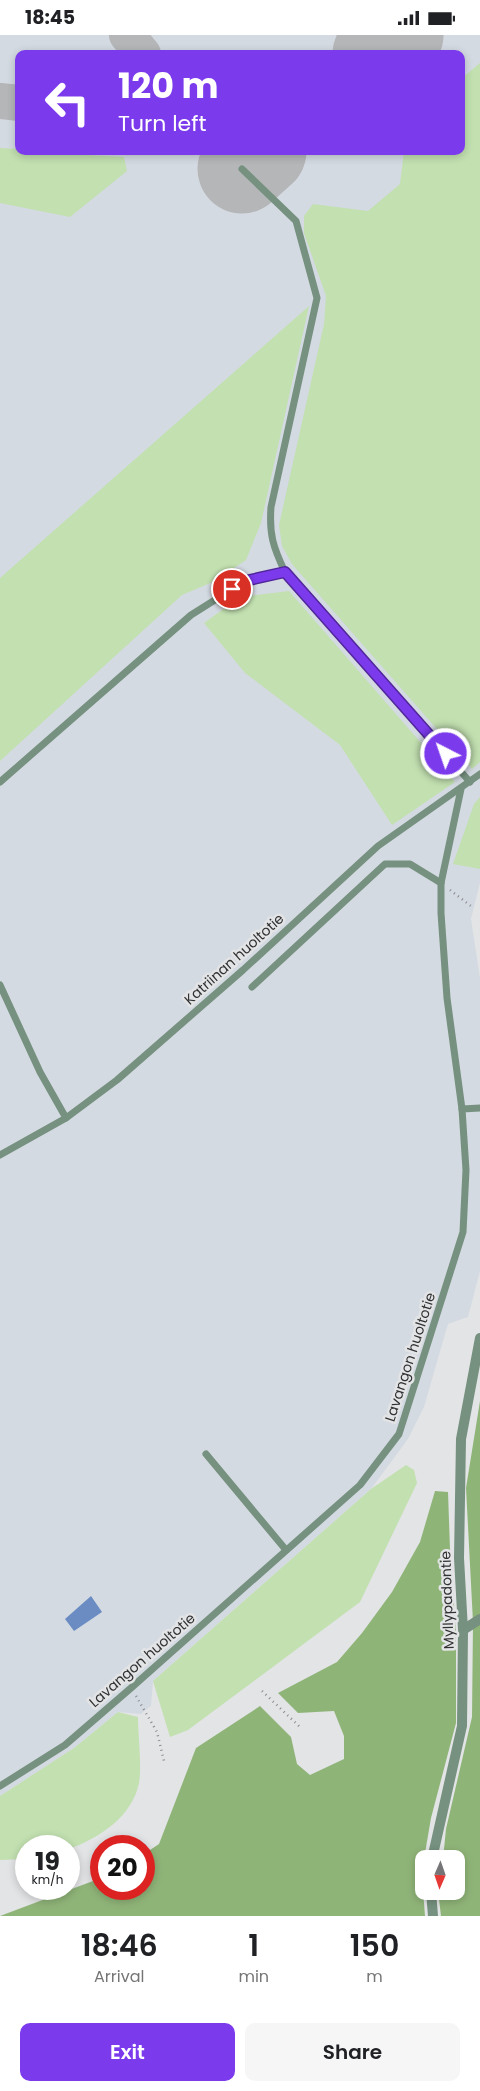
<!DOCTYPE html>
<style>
body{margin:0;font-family:Poppins,sans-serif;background:#f6f6f6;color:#202124;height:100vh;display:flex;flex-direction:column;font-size:19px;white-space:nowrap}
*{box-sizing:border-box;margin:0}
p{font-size:16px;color:#757577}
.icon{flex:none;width:28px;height:28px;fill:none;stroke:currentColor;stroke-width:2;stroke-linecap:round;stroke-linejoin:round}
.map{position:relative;height:1881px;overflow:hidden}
.side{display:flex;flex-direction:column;background:#fff;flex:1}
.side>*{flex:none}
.guide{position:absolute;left:15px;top:15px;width:450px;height:105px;border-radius:10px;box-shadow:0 2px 8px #0003;background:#7c3aed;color:#fff;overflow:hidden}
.needle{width:32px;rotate:182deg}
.tools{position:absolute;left:415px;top:1815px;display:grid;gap:10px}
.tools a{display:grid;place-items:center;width:50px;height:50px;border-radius:10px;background:#fff;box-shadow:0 2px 8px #0003;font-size:25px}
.speed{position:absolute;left:15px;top:1800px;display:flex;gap:10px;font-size:25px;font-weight:700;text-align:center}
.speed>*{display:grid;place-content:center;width:65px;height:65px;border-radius:50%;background:#fff;box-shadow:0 2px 8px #0003;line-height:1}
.speed small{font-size:12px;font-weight:400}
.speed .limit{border:8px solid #d22;background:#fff;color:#111}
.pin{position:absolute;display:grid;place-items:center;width:42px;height:42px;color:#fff;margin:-21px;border:2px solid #fff;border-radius:50%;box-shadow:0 1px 5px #0007}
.me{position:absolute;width:55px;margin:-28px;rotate:319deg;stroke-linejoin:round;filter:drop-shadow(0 0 4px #0008)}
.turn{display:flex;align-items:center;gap:18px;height:105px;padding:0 20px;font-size:22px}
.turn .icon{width:65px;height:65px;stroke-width:2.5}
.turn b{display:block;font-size:35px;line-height:42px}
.eta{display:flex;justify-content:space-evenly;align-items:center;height:85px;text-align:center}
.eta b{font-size:30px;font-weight:600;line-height:35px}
.button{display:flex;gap:10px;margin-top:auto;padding:10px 20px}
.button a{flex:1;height:58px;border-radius:10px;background:#7c3aed;color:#fff;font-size:20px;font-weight:600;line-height:58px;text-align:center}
.button a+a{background:#f6f6f6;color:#202124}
.status{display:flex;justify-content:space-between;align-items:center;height:35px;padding:0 25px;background:#fff;direction:ltr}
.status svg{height:14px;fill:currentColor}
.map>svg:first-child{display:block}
.built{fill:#d4dae2;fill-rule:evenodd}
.green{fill:#c2e0b0}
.forest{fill:#8fb478}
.water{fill:#6a8cc3}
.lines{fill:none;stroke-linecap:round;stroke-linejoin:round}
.taxiway{stroke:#b5b6b8;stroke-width:36}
.runway{stroke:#b5b6b8;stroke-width:89}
.path{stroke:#8c8c8e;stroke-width:2.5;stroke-dasharray:1 4;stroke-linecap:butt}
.lane{stroke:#76917f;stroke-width:7}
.street{stroke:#76917f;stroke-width:10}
.route-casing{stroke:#51269a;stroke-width:12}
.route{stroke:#7c3aed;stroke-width:9}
.labels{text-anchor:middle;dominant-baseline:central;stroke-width:5;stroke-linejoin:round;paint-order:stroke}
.street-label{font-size:14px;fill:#313132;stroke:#e3e4e6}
</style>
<div class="status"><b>18:45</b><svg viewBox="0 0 49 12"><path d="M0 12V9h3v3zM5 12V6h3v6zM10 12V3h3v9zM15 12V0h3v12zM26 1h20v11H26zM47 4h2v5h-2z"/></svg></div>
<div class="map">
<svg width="480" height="1881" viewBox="0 0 480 1881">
<rect width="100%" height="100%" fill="#e3e4e6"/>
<path class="built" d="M0 0H480V848L471 884 480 943V1236L468 1282 448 1289 424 1372 408 1404 371 1454 153 1646 151 1671 141 1679 118 1677 74 1713 0 1761ZM19 19H461V116H19Z"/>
<g class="green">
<polygon points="480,28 480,727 472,734 292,529 282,511 279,490 324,289 326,261 304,198 304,181 313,169 368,176 400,149 404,116 461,116 461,44"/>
<polygon points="0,113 19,114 19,116 124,122 127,136 70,182 0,168"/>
<polygon points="309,271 261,488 246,525 215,546 182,560 0,726 0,543"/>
<polygon points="289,556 455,747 392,790 340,710 245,638 204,588 240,562"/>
<polygon points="480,762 480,834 453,829 474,769"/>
<polygon points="406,1430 414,1435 417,1448 360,1567 188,1695 170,1702 153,1646 371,1454"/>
<path d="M118 1677 138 1682C138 1700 142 1731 139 1748 132 1782 99 1803 69 1814V1811H26V1824L0 1825V1761L74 1713Z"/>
</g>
<g class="forest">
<polygon points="480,1366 480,1881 441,1881 438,1856 456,1856 456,1824 443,1824 446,1794 472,1682 473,1587 466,1453"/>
<polygon points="435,1456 448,1457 450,1514 456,1597 456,1688 431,1783 424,1824 422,1843 425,1881 0,1881 101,1843 101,1854 144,1854 144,1819 159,1809 196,1713 260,1671 291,1702 297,1729 310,1740 344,1724 344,1701 334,1676 298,1678 278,1658 337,1627 362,1598 392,1557 420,1507"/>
</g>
<polygon class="water" points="91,1561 102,1577 74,1596 65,1584"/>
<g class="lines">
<g class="taxiway">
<polyline points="127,0 143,19"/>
<polyline points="0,66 19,68"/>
<polyline points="227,116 242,134"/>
</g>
<g class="runway">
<polyline points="377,19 399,0"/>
<polyline points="242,134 262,116"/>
</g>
<g class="path">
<polyline points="450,855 471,871"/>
<polyline points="262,1656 301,1693"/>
<polyline points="136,1661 157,1697 164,1726"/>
</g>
<g class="lane">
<path d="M242 134 296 186 317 263 271 472C269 499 273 512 285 537L470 747"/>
<polyline points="0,747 191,580 245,546 285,537"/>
<polyline points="0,950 40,1037 66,1083"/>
<polyline points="252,952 385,829 410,829 441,848"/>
<polyline points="462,1074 480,1073"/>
<polyline points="0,1120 66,1083 117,1045 243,935 378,811 480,739"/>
<polyline points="206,1419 286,1515"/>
<polyline points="0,1751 65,1710 131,1653 360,1450 399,1399 463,1197 466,1135 462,1074 447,963 441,878 441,848 461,754"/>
</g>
<g class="street">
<polyline points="463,1595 480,1584"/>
<polyline points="432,1824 462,1691 463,1595 459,1523 461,1404 480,1303"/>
<polyline points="431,1856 433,1881"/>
</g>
</g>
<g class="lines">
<g class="route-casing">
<polyline id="route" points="232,554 245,546 285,537 446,719"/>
</g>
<use href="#route" class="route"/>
</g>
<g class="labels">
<g class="street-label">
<text transform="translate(234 924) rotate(-42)">Katriinan huoltotie</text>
<text transform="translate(410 1322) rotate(-72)">Lavangon huoltotie</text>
<text transform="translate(447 1565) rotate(-92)">Myllypadontie</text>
<text transform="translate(142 1625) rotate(-41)">Lavangon huoltotie</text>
</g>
</g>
</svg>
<div class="tools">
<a><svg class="needle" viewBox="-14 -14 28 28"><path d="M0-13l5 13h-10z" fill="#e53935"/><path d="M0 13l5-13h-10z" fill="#757577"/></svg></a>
</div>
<div class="speed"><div>19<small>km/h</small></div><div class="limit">20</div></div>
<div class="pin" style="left:232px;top:554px;background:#d93025"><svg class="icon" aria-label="arrive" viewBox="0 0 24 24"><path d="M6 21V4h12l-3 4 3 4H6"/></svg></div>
<svg class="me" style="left:446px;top:719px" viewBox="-20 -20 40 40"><circle r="17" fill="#7c3aed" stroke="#fff" stroke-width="3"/><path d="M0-11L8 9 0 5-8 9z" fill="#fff"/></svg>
<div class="guide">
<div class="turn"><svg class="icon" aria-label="left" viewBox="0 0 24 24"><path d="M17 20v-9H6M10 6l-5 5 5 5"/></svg><div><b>120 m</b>Turn left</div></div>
</div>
</div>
<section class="side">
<div class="eta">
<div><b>18:46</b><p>Arrival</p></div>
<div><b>1</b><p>min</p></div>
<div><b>150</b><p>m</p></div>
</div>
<div class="button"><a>Exit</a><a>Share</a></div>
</section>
